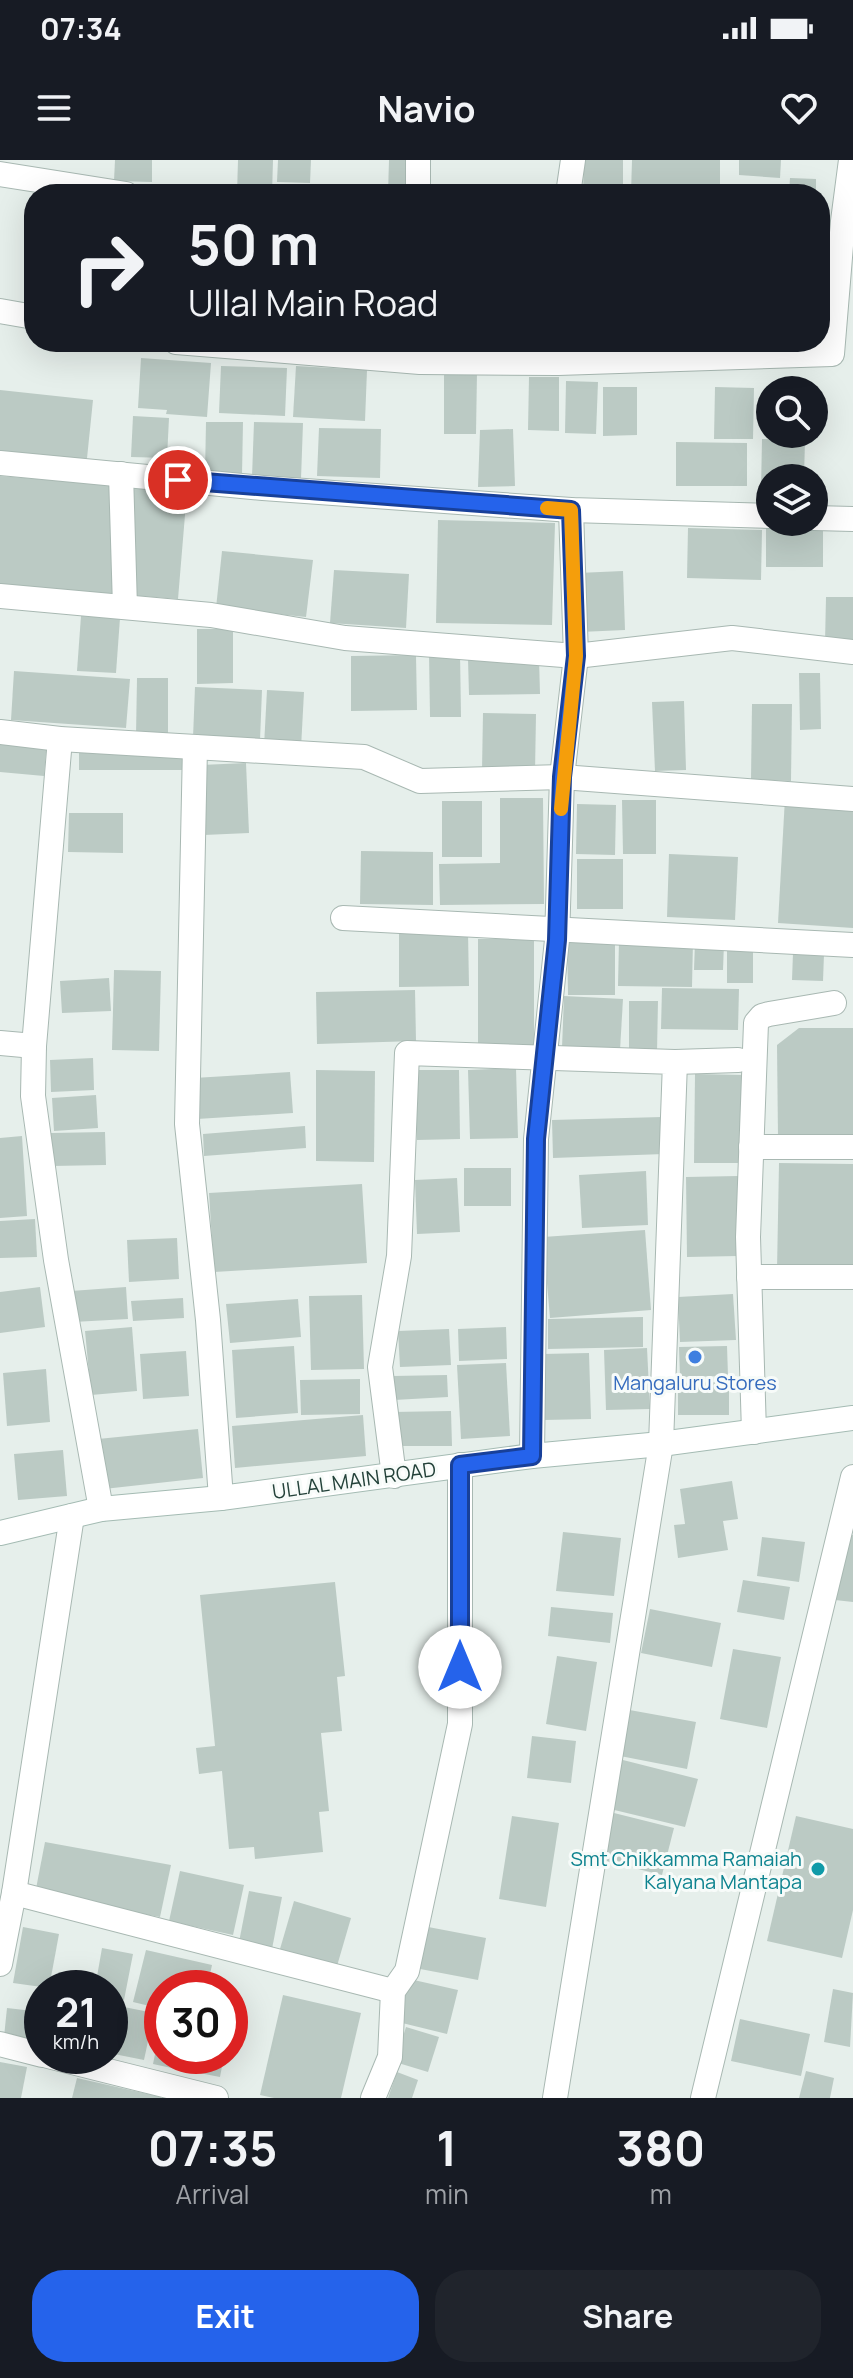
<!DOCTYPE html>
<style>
body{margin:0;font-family:Manrope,sans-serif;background:#20242c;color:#f1f3f6;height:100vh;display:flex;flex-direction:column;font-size:30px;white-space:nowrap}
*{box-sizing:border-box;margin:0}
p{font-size:26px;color:#9ea1a6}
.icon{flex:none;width:44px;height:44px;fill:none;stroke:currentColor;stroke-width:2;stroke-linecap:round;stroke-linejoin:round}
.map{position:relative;height:1938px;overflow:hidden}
.panel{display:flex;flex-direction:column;background:#171b24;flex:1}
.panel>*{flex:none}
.hud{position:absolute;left:24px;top:24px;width:806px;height:168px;border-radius:32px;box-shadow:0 8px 32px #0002;background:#171b24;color:#f1f3f6;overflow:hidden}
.buttons{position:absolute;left:756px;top:216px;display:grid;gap:16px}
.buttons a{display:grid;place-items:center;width:72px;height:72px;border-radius:50%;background:#171b24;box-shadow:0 8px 32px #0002;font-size:40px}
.speed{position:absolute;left:24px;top:1810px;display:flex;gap:16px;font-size:40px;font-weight:700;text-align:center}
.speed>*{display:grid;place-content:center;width:104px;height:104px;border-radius:50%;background:#171b24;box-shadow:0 8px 32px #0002;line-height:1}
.speed small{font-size:20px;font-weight:400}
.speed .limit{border:12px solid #d22;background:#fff;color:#111}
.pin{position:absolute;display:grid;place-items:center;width:68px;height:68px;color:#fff;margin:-34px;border:4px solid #fff;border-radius:50%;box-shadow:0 2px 8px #0007}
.me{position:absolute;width:88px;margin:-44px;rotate:0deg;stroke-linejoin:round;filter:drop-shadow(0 0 6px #0008)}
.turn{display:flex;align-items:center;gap:28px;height:168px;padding:0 32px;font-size:36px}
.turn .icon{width:104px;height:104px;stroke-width:2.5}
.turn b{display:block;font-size:56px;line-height:68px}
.eta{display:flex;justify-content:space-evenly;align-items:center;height:136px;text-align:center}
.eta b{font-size:48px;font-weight:700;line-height:56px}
.button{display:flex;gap:16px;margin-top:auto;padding:16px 32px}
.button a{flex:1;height:92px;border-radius:32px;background:#2563eb;color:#fff;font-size:32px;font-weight:700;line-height:92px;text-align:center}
.button a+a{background:#20242c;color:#f1f3f6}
.status{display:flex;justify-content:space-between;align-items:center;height:56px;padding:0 40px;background:#171b24;direction:ltr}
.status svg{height:22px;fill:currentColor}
header{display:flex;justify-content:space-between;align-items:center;height:104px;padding:0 32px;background:#171b24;font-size:36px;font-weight:700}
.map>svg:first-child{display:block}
.building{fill:#bbcac4}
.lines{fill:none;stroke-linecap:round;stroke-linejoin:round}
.street-casing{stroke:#a8b8b2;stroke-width:26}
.secondary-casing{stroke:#a4bbb3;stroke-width:26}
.street{stroke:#fff;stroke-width:24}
.secondary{stroke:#fff;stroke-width:24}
.route-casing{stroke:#184099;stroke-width:20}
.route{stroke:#2563eb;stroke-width:14}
.slow{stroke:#f59e0b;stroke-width:14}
.shop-dot{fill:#3f7fe0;stroke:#f7fbf9;stroke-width:3}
.culture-dot{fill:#0f9aa8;stroke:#f7fbf9;stroke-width:3}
.labels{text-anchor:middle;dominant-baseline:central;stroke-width:6;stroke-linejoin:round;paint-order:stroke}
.shop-label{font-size:20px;fill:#366cbe;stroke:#f7fbf9}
.street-label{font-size:20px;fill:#24423a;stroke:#f7fbf9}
.culture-label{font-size:20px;fill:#0d838f;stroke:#f7fbf9;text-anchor:end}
</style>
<div class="status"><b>07:34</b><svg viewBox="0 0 49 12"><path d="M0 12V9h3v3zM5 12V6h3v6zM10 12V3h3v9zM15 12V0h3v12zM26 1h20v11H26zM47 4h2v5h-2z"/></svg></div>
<header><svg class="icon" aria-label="menu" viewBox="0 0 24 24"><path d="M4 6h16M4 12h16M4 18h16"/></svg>Navio<svg class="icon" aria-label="heart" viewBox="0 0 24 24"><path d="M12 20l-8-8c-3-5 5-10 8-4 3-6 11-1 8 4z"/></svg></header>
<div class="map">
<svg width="853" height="1938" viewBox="0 0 853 1938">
<rect width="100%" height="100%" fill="#e6efeb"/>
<g class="building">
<polygon points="115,0 152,0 152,22 114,21"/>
<polygon points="238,0 273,0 272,34 237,34"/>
<polygon points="278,0 311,0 310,23 277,22"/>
<polygon points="389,0 429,0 428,34 388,34"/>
<polygon points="584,0 623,0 623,34 583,34"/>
<polygon points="632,0 720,0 720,34 631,34"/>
<polygon points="739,0 781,0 780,18 739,15"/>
<polygon points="790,18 816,19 816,34 789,34"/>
<polygon points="141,198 211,203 207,257 166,254 167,250 138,248"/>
<polygon points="221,206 287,208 285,256 219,253"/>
<polygon points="296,206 367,210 365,261 293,257"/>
<polygon points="444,212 477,212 476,274 444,274"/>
<polygon points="529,217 559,217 559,271 528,270"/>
<polygon points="566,221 598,222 596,274 565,273"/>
<polygon points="603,227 637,227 637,275 603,276"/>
<polygon points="715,227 754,228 753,279 714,279"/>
<polygon points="0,230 93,240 86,308 0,299"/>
<polygon points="133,256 169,258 167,298 131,297"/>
<polygon points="206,262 243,262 242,315 205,314"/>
<polygon points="254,262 303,263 301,319 252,317"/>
<polygon points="319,268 381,269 380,318 317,316"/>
<polygon points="513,269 515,326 478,327 480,270"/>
<polygon points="762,279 805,280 804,318 770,318 770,330 761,330"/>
<polygon points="676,282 747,283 747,326 676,326"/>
<polygon points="0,316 187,331 178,439 0,425"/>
<polygon points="438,360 555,363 552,465 436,463"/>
<polygon points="688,368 762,370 761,420 687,418"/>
<rect x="766" y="368" width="57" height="39"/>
<polygon points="222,391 313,400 306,457 216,448"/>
<polygon points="334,410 409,414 406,468 330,463"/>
<polygon points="623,411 625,470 580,472 578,413"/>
<polygon points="826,437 853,437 853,483 825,483"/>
<polygon points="81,456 120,458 116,513 77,511"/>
<polygon points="197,469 233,469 233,523 197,524"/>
<polygon points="460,492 461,557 430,557 429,493"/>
<polygon points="416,495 417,550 351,551 351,496"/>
<polygon points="539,498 540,534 469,535 468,499"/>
<polygon points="14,511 130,519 126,568 11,560"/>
<polygon points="799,513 820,513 821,569 800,570"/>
<polygon points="137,518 168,518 168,577 136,576"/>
<polygon points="195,527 262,530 260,580 193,578"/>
<polygon points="267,530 304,532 301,588 264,586"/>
<polygon points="684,541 686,610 655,611 652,542"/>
<polygon points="752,544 792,544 791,621 751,620"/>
<polygon points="483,553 536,554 535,613 482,611"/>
<polygon points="0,577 47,581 44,616 0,612"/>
<rect x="79" y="589" width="106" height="21"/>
<polygon points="246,603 249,673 204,675 201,605"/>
<polygon points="500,638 543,638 544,744 440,745 439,704 500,703"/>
<polygon points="785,638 853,642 853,768 778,763"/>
<polygon points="622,640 656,640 656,694 623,694"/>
<rect x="442" y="641" width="40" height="56"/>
<polygon points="577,644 616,645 615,695 576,694"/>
<polygon points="69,653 123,653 123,693 68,692"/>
<polygon points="361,691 433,692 433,745 360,744"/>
<polygon points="669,694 738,697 735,760 667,757"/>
<rect x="577" y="699" width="46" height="50"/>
<polygon points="468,772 469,826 399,827 399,773"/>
<polygon points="478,779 534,779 534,887 478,886"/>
<polygon points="615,780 615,835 568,835 567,781"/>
<polygon points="619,780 693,780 692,827 618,826"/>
<polygon points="695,782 724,783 723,810 694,810"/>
<polygon points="727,785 753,786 753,823 727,823"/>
<polygon points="793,793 824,794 823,821 792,820"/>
<polygon points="114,810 161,811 159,891 112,890"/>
<polygon points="109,818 111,851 62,853 60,821"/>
<polygon points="662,828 739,829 738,870 661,869"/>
<polygon points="415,830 416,881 317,884 316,832"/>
<polygon points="564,836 623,839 620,890 562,888"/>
<polygon points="629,841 658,841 657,892 629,892"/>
<polygon points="799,868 853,868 853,980 778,978 777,885"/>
<polygon points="93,898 94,930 51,932 50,900"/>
<polygon points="516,908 518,978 470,979 468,910"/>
<polygon points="316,910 375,911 374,1002 316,1001"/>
<polygon points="416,910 459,910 460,979 417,980"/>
<polygon points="290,912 293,953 197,959 194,918"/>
<polygon points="695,914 745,915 745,1003 694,1003"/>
<polygon points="96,935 98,968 54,971 52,938"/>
<polygon points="662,957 664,994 553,998 552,960"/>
<polygon points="305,966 306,988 204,996 203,974"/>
<polygon points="105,972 106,1005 52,1006 51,973"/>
<polygon points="22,976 27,1056 0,1058 0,978"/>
<polygon points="779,1003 853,1004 853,1111 777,1110"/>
<rect x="464" y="1008" width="47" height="38"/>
<polygon points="646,1011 648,1065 582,1068 579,1015"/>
<polygon points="738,1016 738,1096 687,1097 686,1017"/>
<polygon points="457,1018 460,1072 417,1074 415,1020"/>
<polygon points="362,1024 367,1103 214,1112 209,1033"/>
<polygon points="35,1059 37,1097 0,1098 0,1061"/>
<polygon points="645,1070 651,1150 550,1158 543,1077"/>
<polygon points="177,1078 179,1119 129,1122 127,1080"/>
<polygon points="40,1127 45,1167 0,1173 0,1132"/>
<polygon points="126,1127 128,1159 73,1162 71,1131"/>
<polygon points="733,1134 736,1180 680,1182 678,1137"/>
<polygon points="362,1135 364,1209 311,1210 309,1136"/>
<polygon points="183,1138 184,1158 133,1161 131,1141"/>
<polygon points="298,1139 301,1177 230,1183 226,1144"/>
<polygon points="643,1157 643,1187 548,1189 548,1159"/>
<polygon points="132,1167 137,1231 91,1235 85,1171"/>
<polygon points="506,1167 507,1199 459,1201 458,1169"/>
<polygon points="449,1169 451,1205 400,1207 398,1171"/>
<polygon points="294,1186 298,1253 236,1258 232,1190"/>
<polygon points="727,1186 728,1216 680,1217 679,1187"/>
<polygon points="647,1188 650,1249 606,1250 604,1190"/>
<polygon points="186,1191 189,1236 143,1239 140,1194"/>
<polygon points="589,1193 591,1259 544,1260 542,1194"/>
<polygon points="506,1203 510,1276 461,1279 457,1205"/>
<polygon points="46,1209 50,1262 7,1266 3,1213"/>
<polygon points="447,1215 448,1237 394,1240 393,1216"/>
<polygon points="360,1219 360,1254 301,1255 300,1220"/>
<polygon points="729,1222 729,1255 678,1255 678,1223"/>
<polygon points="451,1251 452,1286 392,1286 392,1252"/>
<polygon points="363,1255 366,1296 235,1308 232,1266"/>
<polygon points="198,1269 203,1318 104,1329 98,1279"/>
<polygon points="63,1290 67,1336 18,1340 14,1294"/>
<polygon points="732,1321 738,1359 723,1361 728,1390 678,1398 674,1365 685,1364 680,1329"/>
<polygon points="563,1372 621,1378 614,1436 556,1431"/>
<polygon points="846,1374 853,1375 853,1442 835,1440"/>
<polygon points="762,1377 805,1382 799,1422 757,1416"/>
<polygon points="743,1420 790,1427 784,1460 737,1452"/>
<polygon points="335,1422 345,1516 337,1517 342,1571 321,1573 329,1651 319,1652 323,1692 255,1699 254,1687 229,1689 222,1611 199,1614 196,1588 215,1586 200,1435"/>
<polygon points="551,1447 613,1453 610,1483 548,1476"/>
<polygon points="650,1449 721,1463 712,1507 641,1493"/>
<polygon points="733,1489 781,1497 767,1568 720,1559"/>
<polygon points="557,1496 597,1502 586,1571 546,1564"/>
<polygon points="624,1549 696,1562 687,1609 615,1595"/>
<polygon points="532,1576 576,1581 571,1623 527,1618"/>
<polygon points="619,1599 698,1619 685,1667 606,1648"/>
<polygon points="610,1652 674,1668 662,1715 598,1699"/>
<polygon points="512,1656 559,1663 546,1747 499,1739"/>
<polygon points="796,1656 853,1669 853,1750 842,1798 767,1781"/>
<polygon points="45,1682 171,1705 160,1757 35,1734"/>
<polygon points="180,1711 244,1725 233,1775 169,1761"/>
<polygon points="249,1731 282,1737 272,1789 239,1782"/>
<polygon points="294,1741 351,1758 337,1806 280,1789"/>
<polygon points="423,1766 486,1778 478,1820 415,1808"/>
<polygon points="23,1767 59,1774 49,1828 13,1823"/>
<polygon points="102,1788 133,1794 124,1840 110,1837 110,1828 95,1828"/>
<polygon points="146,1790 212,1805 207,1828 162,1828 162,1849 133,1842"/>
<polygon points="405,1818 458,1830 447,1874 394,1861"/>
<polygon points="833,1829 853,1833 850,1887 824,1882"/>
<polygon points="283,1835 361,1853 341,1938 274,1938 260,1935"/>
<polygon points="124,1847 154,1853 144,1900 114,1894"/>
<polygon points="7,1848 33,1851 29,1881 4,1877"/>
<polygon points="740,1859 810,1874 801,1916 731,1901"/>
<polygon points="161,1865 162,1896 183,1896 181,1910 153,1904"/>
<polygon points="406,1867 439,1877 428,1912 395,1902"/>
<polygon points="192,1896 224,1896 220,1917 189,1911"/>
<polygon points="0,1902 27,1907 21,1938 0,1938"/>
<polygon points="806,1911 834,1918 830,1938 799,1938"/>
<polygon points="397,1912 418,1920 412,1938 388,1938"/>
<polygon points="77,1918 161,1937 161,1938 72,1938"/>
</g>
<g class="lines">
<g class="street-casing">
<g id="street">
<polyline points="0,14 126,34"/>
<polyline points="418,34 418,0"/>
<polyline points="568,34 573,0"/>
<polyline points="0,151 34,157"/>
<polyline points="176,182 420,202 558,203 832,194 843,61 851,0"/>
<polyline points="0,303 263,328 571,350 770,356"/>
<polyline points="121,314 125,447"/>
<polyline points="814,358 853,359"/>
<polyline points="0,436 211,455 345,478 576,496 732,478 853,492"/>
<polyline points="0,572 60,579 364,597 420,621 562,617 853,639"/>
<polyline points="60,579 34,886 33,936 56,1100 101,1349"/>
<polyline points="195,587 187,964 208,1160 221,1338"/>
<polyline points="343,758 853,785"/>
<polyline points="0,883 34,886"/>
<polyline points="675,902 738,900"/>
<polyline points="751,987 853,987"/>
<polyline points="749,1117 853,1117"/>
<polyline points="754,1272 748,1077 756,863 762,856 769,854 834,843"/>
<polyline points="532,1296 536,979 557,780 562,617 576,496 571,350"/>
<polyline points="394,1316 380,1207 399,1096 407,893 675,902 661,1284 555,1938"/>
<polyline points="14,1733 393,1831"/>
<polyline points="0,1804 14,1733 72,1356"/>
<polyline points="0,1884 42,1895"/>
<polyline points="48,1896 216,1938"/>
<polyline points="373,1938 390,1897 393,1831 407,1811 460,1564 460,1305"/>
<polyline points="703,1938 853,1317"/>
</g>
</g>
<g class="secondary-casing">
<polyline id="secondary" points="0,1373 101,1349 221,1338 532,1296 661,1284 853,1258"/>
</g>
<use href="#street" class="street"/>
<use href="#secondary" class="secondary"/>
</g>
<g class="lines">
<g class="route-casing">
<polyline id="route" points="178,320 571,350 576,496 562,617 557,780 536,979 532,1296 460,1305 460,1507"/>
</g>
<use href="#route" class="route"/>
<polyline class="slow" points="547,348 571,350 576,496 561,649"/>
</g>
<circle class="shop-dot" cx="695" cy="1197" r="8"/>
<circle class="culture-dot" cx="818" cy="1709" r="8"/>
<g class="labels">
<g class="shop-label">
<text x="695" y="1222">Mangaluru Stores</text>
</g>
<g class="street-label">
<text transform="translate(354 1320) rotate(-8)">ULLAL MAIN ROAD</text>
</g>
<g class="culture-label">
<text x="802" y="1698">Smt Chikkamma Ramaiah<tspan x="802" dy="23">Kalyana Mantapa</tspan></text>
</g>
</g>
</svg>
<div class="buttons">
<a><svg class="icon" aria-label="search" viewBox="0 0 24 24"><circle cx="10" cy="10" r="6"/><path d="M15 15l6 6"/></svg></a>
<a><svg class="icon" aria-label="layers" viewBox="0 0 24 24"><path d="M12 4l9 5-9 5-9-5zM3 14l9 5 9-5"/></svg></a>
</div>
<div class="speed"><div>21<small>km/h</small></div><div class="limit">30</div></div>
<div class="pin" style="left:178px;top:320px;background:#d93025"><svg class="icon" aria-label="arrive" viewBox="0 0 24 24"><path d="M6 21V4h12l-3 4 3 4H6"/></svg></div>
<svg class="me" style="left:460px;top:1507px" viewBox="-20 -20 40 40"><circle r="19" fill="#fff"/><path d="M0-13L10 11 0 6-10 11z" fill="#2563eb"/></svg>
<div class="hud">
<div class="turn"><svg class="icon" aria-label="right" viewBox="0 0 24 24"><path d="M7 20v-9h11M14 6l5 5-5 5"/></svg><div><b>50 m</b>Ullal Main Road</div></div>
</div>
</div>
<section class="panel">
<div class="eta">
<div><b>07:35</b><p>Arrival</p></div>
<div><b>1</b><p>min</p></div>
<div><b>380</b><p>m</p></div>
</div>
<div class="button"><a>Exit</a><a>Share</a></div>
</section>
